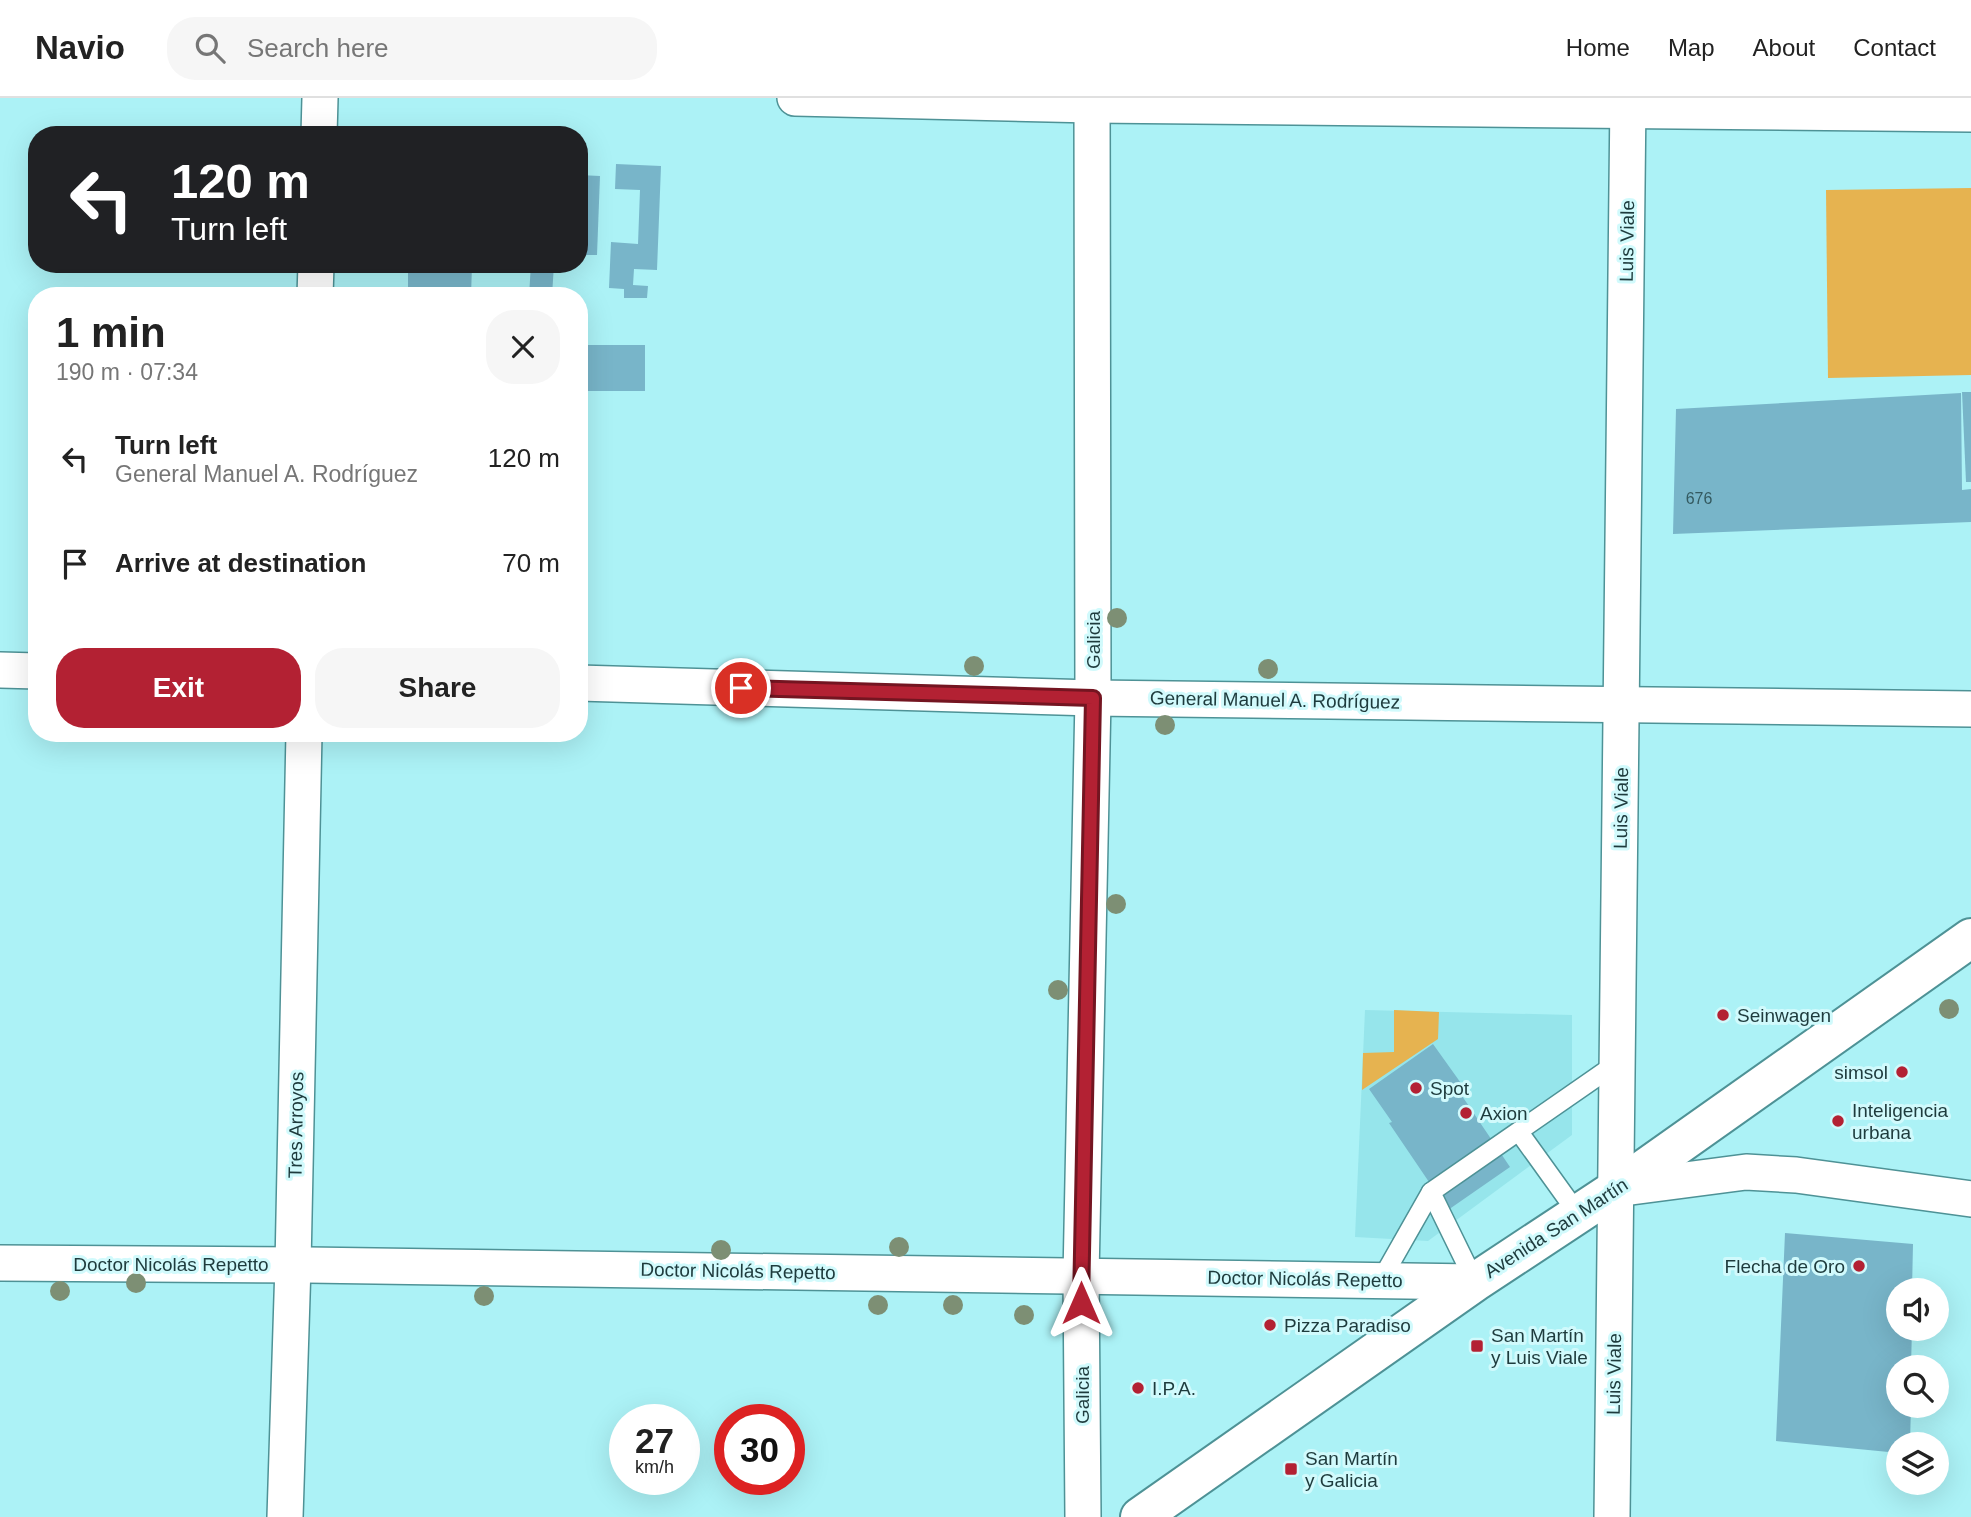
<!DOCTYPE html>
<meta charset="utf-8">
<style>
body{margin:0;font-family:Helvetica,sans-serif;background:#f6f6f6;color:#222;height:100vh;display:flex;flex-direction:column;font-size:26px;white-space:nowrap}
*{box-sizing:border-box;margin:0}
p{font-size:23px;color:#767676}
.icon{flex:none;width:38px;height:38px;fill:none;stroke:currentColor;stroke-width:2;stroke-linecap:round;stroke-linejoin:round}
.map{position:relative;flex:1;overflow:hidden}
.side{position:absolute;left:28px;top:189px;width:560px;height:455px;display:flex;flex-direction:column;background:#fff;border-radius:28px;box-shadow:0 7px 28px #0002}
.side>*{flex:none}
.top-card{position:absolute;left:28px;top:28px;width:560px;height:147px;border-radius:28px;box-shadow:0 7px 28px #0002;background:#202124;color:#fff;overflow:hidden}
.tools{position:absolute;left:1886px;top:1180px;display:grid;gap:14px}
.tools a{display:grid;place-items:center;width:63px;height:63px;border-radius:50%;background:#fff;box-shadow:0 7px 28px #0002;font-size:35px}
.speed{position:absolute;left:609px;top:1306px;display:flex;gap:14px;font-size:35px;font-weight:700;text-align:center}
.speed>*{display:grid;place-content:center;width:91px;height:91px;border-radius:50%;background:#fff;box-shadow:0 7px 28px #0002;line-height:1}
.speed small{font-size:18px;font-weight:400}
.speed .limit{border:10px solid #d22;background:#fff;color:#111}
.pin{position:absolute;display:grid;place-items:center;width:60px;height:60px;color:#fff;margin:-30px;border:4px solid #fff;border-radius:50%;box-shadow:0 2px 7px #0007}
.me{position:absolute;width:77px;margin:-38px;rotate:0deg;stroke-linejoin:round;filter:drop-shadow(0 0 5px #0008)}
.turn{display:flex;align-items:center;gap:24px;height:147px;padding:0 28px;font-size:32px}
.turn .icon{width:91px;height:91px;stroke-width:2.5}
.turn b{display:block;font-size:49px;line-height:60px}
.round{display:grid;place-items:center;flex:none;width:74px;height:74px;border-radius:28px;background:#f6f6f6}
.summary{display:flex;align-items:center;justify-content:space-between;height:119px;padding:0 28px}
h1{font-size:42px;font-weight:700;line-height:52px}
.button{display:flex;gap:14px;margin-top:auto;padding:14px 28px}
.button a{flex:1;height:80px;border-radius:28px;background:#b32133;color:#fff;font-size:28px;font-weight:700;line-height:80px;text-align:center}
.button a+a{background:#f6f6f6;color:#222}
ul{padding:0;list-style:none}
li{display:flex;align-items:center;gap:21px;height:105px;padding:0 28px}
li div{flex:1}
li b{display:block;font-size:26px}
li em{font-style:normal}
header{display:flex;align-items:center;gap:42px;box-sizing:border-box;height:98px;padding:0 35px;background:#fff;border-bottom:2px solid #e0e0e0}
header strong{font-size:33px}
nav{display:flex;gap:38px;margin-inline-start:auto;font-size:24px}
.search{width:490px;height:63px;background:#f6f6f6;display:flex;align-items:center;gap:18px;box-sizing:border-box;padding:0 24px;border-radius:28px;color:#767676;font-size:26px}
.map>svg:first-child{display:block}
.built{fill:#96e5eb}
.green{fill:#e6b350}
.building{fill:#78b5c9}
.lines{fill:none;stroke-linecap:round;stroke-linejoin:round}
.service-casing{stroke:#4e9296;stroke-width:21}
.minor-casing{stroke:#4e9296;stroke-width:38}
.secondary-casing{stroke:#4e9296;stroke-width:42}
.service{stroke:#fff;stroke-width:18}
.minor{stroke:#fff;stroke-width:35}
.secondary{stroke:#fff;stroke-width:38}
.tree{fill:#7d8f74}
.route-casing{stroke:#741521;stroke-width:18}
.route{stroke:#b32133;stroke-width:12}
.poi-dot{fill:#b32133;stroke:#d1fafc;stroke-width:2.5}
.labels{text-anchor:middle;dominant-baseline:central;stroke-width:6;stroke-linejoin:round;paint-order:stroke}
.number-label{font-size:16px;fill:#345a60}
.street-label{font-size:19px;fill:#1e3b3d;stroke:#d1fafc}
.poi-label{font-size:19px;fill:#1e3b3d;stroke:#d1fafc;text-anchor:start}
</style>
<header>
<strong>Navio</strong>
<div class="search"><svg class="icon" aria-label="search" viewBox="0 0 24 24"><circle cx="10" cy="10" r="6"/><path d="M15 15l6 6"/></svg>Search here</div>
<nav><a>Home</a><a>Map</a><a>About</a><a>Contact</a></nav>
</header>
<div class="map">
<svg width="1971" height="1419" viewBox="0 0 1971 1419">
<rect width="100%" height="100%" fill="#acf2f6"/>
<polygon class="built" points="1365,912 1572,917 1572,1037 1428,1143 1355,1139"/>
<g class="green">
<polygon points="1971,90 1971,277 1828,280 1826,92"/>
<polygon points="1394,912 1439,914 1438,941 1362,992 1363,955 1394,954"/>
</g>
<g class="building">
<polygon points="616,66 661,68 657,172 634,171 633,187 648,188 647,200 624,200 624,191 609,190 611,144 638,146 640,92 615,91"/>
<polygon points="579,77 600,78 597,157 579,157"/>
<polygon points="408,166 472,166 471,198 408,198"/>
<polygon points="531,166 554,166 552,198 529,198"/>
<polygon points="579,247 645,247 645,293 586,293 585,331 579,331"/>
<polygon points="1962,294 1971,294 1971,384 1966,384"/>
<polygon points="1961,295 1962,392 1971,391 1971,424 1673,436 1676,311"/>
<polygon points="1433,946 1463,988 1458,992 1510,1069 1448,1112 1389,1025 1392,1024 1369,991"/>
<polygon points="1785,1135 1913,1146 1912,1192 1899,1192 1899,1230 1912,1230 1911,1269 1899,1269 1899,1307 1911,1307 1910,1346 1899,1346 1899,1355 1776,1343"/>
</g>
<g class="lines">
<g class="service-casing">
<g id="service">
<polyline points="1519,1034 1578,1116"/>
<polyline points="1381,1182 1431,1094"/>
<polyline points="1475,1184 1431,1094 1617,965"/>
</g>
</g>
<g class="minor-casing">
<g id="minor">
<polyline points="795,0 1092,7 1971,16"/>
<polyline points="319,37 320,0"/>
<polyline points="315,198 316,166"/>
<polyline points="0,572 37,573"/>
<polyline points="579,585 1093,600 1971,611"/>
<polyline points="1616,1091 1746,1074 1796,1077 1971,1101"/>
<polyline points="0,1165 308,1167 1475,1184"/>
<polyline points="285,1419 293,1167 304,635"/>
<polyline points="1083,1419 1081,1178 1093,600 1092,0"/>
<polyline points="1612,1419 1628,0"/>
</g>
</g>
<g class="secondary-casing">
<polyline id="secondary" points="1140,1419 1475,1184 1616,1091 1971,840"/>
</g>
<use href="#service" class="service"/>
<use href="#minor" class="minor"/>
<use href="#secondary" class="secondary"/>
</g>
<g class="tree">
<circle cx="1117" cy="520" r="10"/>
<circle cx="974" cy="568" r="10"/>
<circle cx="1268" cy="571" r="10"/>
<circle cx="1165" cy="627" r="10"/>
<circle cx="1116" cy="806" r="10"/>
<circle cx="1058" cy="892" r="10"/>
<circle cx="1949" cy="911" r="10"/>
<circle cx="899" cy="1149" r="10"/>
<circle cx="721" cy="1152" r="10"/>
<circle cx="136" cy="1185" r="10"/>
<circle cx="60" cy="1193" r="10"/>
<circle cx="484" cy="1198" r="10"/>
<circle cx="878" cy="1207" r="10"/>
<circle cx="953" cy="1207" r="10"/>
<circle cx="1024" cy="1217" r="10"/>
</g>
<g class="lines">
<g class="route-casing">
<polyline id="route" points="741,590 1093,600 1081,1205"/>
</g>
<use href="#route" class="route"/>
</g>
<g class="poi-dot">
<circle cx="1723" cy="917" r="7"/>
<circle cx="1902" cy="974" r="7"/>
<circle cx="1416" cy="990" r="7"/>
<circle cx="1466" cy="1015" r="7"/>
<circle cx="1838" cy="1023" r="7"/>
<circle cx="1859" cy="1168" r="7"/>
<circle cx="1270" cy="1227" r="7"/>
<rect x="1470" y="1241" width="14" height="14" rx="3.5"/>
<circle cx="1138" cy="1290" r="7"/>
<rect x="1284" y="1364" width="14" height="14" rx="3.5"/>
</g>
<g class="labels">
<g class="number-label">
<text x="1699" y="400">676</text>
</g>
<g class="street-label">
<text transform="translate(1627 143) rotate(-89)">Luis Viale</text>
<text transform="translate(1093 542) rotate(-90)">Galicia</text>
<text transform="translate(1275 602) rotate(1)">General Manuel A. Rodríguez</text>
<text transform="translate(1621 710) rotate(-89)">Luis Viale</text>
<text transform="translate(296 1027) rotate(-89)">Tres Arroyos</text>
<text transform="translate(1556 1130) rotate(-33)">Avenida San Martín</text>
<text x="171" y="1166">Doctor Nicolás Repetto</text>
<text transform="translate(738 1173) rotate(1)">Doctor Nicolás Repetto</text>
<text transform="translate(1305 1181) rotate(1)">Doctor Nicolás Repetto</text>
<text transform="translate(1614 1276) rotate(-89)">Luis Viale</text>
<text transform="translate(1082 1297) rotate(-90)">Galicia</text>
</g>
<g class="poi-label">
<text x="1737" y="917">Seinwagen</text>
<text x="1888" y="974" text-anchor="end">simsol</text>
<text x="1430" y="990">Spot</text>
<text x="1852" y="1012">Inteligencia<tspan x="1852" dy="22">urbana</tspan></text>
<text x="1480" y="1015">Axion</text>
<text x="1845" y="1168" text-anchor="end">Flecha de Oro</text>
<text x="1284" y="1227">Pizza Paradiso</text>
<text x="1491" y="1237">San Martín<tspan x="1491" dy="22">y Luis Viale</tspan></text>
<text x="1152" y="1290">I.P.A.</text>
<text x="1305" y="1360">San Martín<tspan x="1305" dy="22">y Galicia</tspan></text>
</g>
</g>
</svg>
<div class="tools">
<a><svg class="icon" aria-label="sound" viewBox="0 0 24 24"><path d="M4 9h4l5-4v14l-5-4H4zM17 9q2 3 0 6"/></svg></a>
<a><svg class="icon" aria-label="search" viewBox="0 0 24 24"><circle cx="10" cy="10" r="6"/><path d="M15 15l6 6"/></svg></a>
<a><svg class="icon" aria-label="layers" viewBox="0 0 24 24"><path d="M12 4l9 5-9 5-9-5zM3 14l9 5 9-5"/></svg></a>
</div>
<div class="speed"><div>27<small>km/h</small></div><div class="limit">30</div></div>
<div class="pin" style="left:741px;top:590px;background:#d93025"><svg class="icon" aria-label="arrive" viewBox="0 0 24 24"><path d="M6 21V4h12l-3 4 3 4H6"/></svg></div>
<svg class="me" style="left:1081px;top:1205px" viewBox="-20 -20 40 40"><path d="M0-17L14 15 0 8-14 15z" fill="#b32133" stroke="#fff" stroke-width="4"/></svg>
<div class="top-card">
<div class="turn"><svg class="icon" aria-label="left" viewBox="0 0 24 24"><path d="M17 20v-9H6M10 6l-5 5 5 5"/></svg><div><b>120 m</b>Turn left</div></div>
</div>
<section class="side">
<div class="summary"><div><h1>1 min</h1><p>190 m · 07:34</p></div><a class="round"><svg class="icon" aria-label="close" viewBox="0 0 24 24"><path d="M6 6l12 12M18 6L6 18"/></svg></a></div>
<ul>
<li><svg class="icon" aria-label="left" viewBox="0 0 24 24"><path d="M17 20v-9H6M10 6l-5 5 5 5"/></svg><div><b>Turn left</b><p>General Manuel A. Rodríguez</p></div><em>120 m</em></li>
<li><svg class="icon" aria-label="arrive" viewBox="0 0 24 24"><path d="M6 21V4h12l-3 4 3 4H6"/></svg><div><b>Arrive at destination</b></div><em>70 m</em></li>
</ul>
<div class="button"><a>Exit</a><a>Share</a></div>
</section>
</div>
